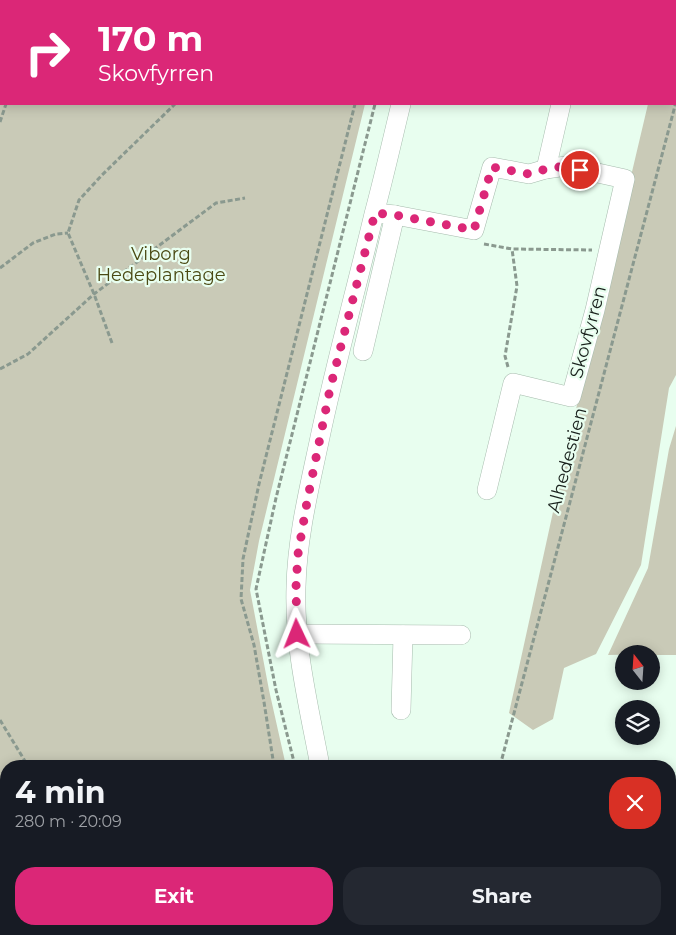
<!DOCTYPE html>
<meta charset="utf-8">
<style>
body{margin:0;font-family:Montserrat,sans-serif;background:#242831;color:#f1f3f6;height:100vh;display:flex;flex-direction:column;font-size:19px;white-space:nowrap}
*{box-sizing:border-box;margin:0}
p{font-size:16px;color:#9ea1a6}
.icon{flex:none;width:28px;height:28px;fill:none;stroke:currentColor;stroke-width:2;stroke-linecap:round;stroke-linejoin:round}
.map{position:relative;flex:1;overflow:hidden}
.details{position:absolute;left:0px;top:760px;width:676px;height:175px;display:flex;flex-direction:column;background:#171b24;border-radius:20px 20px 0 0;box-shadow:0 2px 12px #0003}
.details>*{flex:none}
.guide{position:absolute;left:0px;top:0px;width:676px;height:105px;box-shadow:0 2px 12px #0003;background:#db2777;color:#fff;overflow:hidden}
.needle{width:32px;rotate:343deg}
.tools{position:absolute;left:615px;top:645px;display:grid;gap:10px}
.tools a{display:grid;place-items:center;width:45px;height:45px;border-radius:50%;background:#171b24;box-shadow:0 2px 12px #0003;font-size:25px}
.pin{position:absolute;display:grid;place-items:center;width:42px;height:42px;color:#fff;margin:-21px;border:2px solid #fff;border-radius:50%;box-shadow:0 1px 5px #0007}
.me{position:absolute;width:55px;margin:-28px;rotate:358deg;stroke-linejoin:round;filter:drop-shadow(0 0 4px #0008)}
.turn{display:flex;align-items:center;gap:18px;height:105px;padding:0 15px;font-size:22px}
.turn .icon{width:65px;height:65px;stroke-width:2.5}
.turn b{display:block;font-size:35px;line-height:42px}
.round{display:grid;place-items:center;flex:none;width:52px;height:52px;border-radius:20px;background:#242831}
.headline{display:flex;align-items:center;justify-content:space-between;height:85px;padding:0 15px}
h1{font-size:30px;font-weight:700;line-height:38px}
.action{display:flex;gap:10px;margin-top:auto;padding:10px 15px}
.action a{flex:1;height:58px;border-radius:20px;background:#db2777;color:#fff;font-size:20px;font-weight:700;line-height:58px;text-align:center}
.action a+a{background:#242831;color:#f1f3f6}
.map>svg:first-child{display:block}
.green{fill:#c9cab7}
.lines{fill:none;stroke-linecap:round;stroke-linejoin:round}
.minor-casing{stroke:#a6bbad;stroke-width:20}
.path{stroke:#8a998f;stroke-width:3;stroke-dasharray:5 2.5;stroke-linecap:butt}
.minor{stroke:#fff;stroke-width:19}
.route{stroke:#db2777;stroke-width:9;stroke-dasharray:0 16.2}
.labels{text-anchor:middle;dominant-baseline:central;stroke-width:4.5;stroke-linejoin:round;paint-order:stroke}
.park-label{font-size:18px;fill:#4a4a13;stroke:#e8feef}
.street-label{font-size:18px;fill:#19211c;stroke:#e8feef}
</style>
<div class="map">
<svg width="676" height="935" viewBox="0 0 676 935">
<rect width="100%" height="100%" fill="#e8feef"/>
<g class="green">
<polygon points="0,0 391,0 390,1 1,1 1,104 365,104 259,541 250,590 269,690 286,766 6,766 6,929 282,929 280,935 0,935"/>
<polygon points="673,0 676,0 676,375 669,388 641,565 596,654 564,668 553,719 533,730 509,713 569,439 648,104 675,104 675,1 673,1"/>
<polygon points="676,426 676,655 651,655 651,654 608,655 648,568 669,449"/>
</g>
<g class="lines">
<g class="minor-casing">
<g id="minor">
<polyline points="425,1 425,0"/>
<polyline points="586,1 586,0"/>
<polyline points="546,169 561,104"/>
<polyline points="375,213 395,215 474,230 492,167 529,174 546,169 566,166 625,179 595,310 571,397 513,383 487,490"/>
<polyline points="363,351 395,215"/>
<polyline points="297,634 461,635"/>
<polyline points="401,710 403,635"/>
<path d="M320 766C309 707 294 648 296 587 297 538 309 489 319 442 335 365 356 290 374 214 384 177 392 141 401 104"/>
<polyline points="347,929 352,935"/>
<polyline points="311,935 313,929"/>
</g>
</g>
<g class="path">
<polyline points="302,1 303,0"/>
<polyline points="380,1 380,0"/>
<polyline points="400,1 400,0"/>
<polyline points="0,84 1,88"/>
<polyline points="0,122 6,104"/>
<polyline points="484,244 512,249 592,250"/>
<polyline points="0,268 33,243 56,234 68,233"/>
<polyline points="112,343 94,294 68,233 79,200 102,175 175,104"/>
<polyline points="508,367 505,356 517,286 512,249"/>
<polyline points="0,369 28,354 94,294 216,203 245,198"/>
<polyline points="0,720 28,766"/>
<polyline points="274,766 264,702 254,645 241,599 243,559 259,484 355,104"/>
<polyline points="295,766 276,690 256,589 276,498 375,104"/>
<polyline points="500,766 676,102"/>
<polyline points="0,887 6,883"/>
<polyline points="138,929 142,935"/>
<polyline points="258,935 261,929"/>
<polyline points="287,935 289,929"/>
<polyline points="454,935 455,929"/>
</g>
<use href="#minor" class="minor"/>
</g>
<g class="lines">
<polyline class="route" points="297,634 296,587 298,554 307,502 330,389 375,213 395,215 474,230 492,167 529,174 546,169 566,166 580,170"/>
</g>
<g class="labels">
<g class="park-label">
<text x="161" y="254">Viborg<tspan x="161" dy="21">Hedeplantage</tspan></text>
</g>
<g class="street-label">
<text transform="translate(588 332) rotate(-75)">Skovfyrren</text>
<text transform="translate(567 460) rotate(-75)">Alhedestien</text>
</g>
</g>
</svg>
<div class="tools">
<a><svg class="needle" viewBox="-14 -14 28 28"><path d="M0-13l5 13h-10z" fill="#e53935"/><path d="M0 13l5-13h-10z" fill="#9ea1a6"/></svg></a>
<a><svg class="icon" aria-label="layers" viewBox="0 0 24 24"><path d="M12 4l9 5-9 5-9-5zM3 14l9 5 9-5"/></svg></a>
</div>
<div class="pin" style="left:580px;top:170px;background:#d93025"><svg class="icon" aria-label="arrive" viewBox="0 0 24 24"><path d="M6 21V4h12l-3 4 3 4H6"/></svg></div>
<svg class="me" style="left:297px;top:634px" viewBox="-20 -20 40 40"><path d="M0-17L14 15 0 8-14 15z" fill="#db2777" stroke="#fff" stroke-width="4"/></svg>
<div class="guide">
<div class="turn"><svg class="icon" aria-label="right" viewBox="0 0 24 24"><path d="M7 20v-9h11M14 6l5 5-5 5"/></svg><div><b>170 m</b>Skovfyrren</div></div>
</div>
<section class="details">
<div class="headline"><div><h1>4 min</h1><p>280 m · 20:09</p></div><a class="round" style="background:#d93025;color:#fff"><svg class="icon" aria-label="close" viewBox="0 0 24 24"><path d="M6 6l12 12M18 6L6 18"/></svg></a></div>
<div class="action"><a>Exit</a><a>Share</a></div>
</section>
</div>
